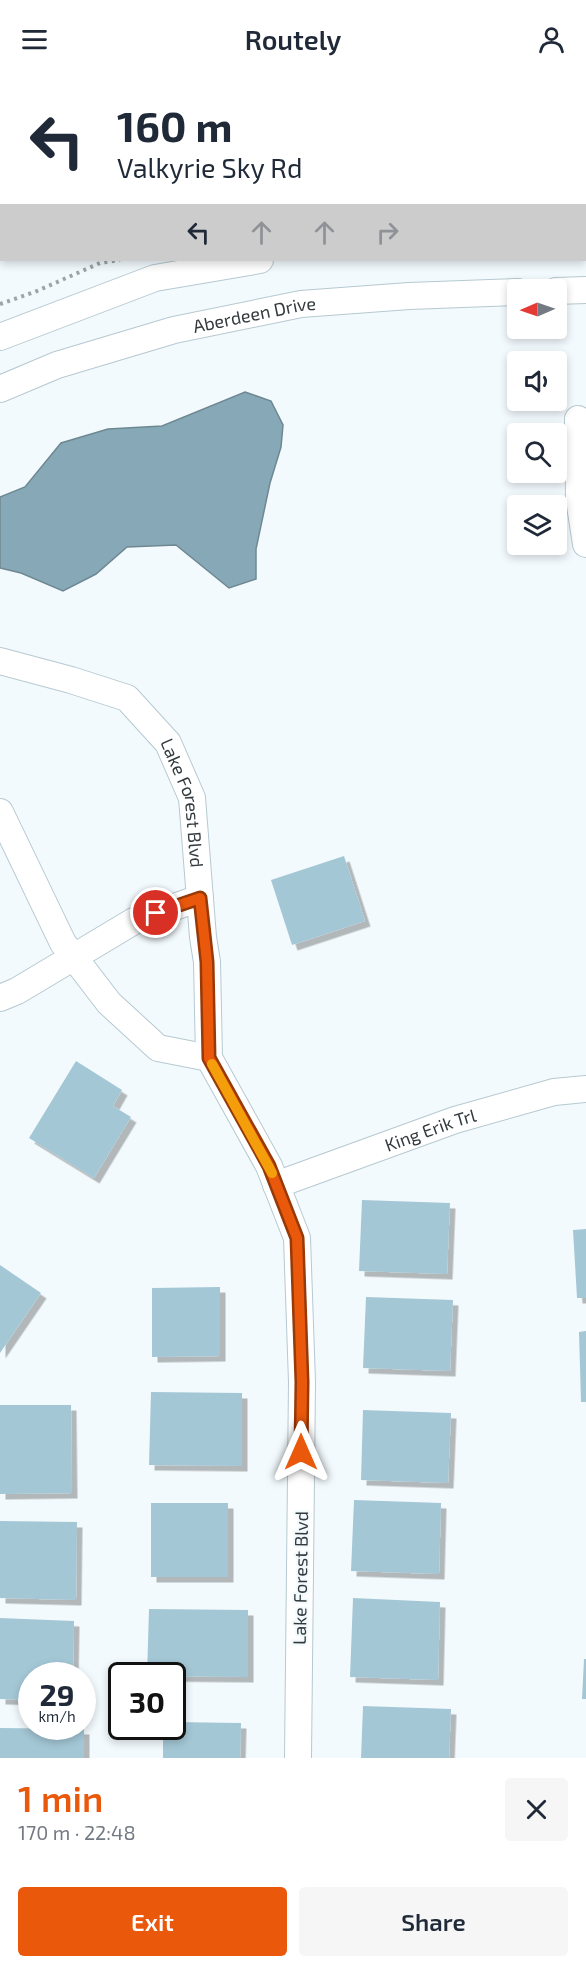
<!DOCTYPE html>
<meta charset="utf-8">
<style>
body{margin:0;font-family:"Exo 2",sans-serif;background:#f6f6f7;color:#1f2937;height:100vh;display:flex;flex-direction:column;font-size:22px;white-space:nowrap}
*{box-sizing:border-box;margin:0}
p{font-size:20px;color:#747a83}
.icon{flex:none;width:33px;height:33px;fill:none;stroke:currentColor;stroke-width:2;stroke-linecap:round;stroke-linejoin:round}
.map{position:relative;height:1680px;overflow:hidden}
.side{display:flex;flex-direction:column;background:#fff;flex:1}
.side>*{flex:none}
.banner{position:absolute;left:0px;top:0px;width:586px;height:183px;box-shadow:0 3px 9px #0003;background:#fff;color:#1f2937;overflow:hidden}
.needle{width:39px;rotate:268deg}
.tools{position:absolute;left:507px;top:201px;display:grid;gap:12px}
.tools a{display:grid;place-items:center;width:60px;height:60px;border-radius:6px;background:#fff;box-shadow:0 3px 9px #0003;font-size:30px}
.speed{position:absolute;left:18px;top:1584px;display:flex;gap:12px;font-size:30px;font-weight:700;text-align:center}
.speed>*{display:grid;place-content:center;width:78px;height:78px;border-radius:50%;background:#fff;box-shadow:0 3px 9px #0003;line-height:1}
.speed small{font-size:15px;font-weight:400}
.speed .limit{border:3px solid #111;border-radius:9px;background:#fff;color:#111}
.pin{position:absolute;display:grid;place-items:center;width:51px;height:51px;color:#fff;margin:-26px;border:3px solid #fff;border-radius:50%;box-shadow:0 2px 6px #0007}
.me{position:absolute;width:66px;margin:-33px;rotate:0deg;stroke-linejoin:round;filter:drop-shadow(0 0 4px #0008)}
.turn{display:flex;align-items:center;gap:21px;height:126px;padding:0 18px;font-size:27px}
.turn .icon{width:78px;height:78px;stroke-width:2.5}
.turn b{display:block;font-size:42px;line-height:51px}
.lanes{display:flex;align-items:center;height:57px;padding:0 18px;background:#0003;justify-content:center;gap:30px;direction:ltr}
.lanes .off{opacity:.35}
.round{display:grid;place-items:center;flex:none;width:63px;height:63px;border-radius:6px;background:#f6f6f7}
.overview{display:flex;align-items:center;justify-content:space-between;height:102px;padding:0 18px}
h1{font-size:36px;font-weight:600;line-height:45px;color:#ea580c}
.action{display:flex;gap:12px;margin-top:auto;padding:12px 18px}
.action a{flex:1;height:69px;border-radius:6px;background:#ea580c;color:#fff;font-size:24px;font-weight:600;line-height:69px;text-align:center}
.action a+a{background:#f6f6f7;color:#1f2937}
header{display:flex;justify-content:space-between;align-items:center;height:78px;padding:0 18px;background:#fff;font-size:27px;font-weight:600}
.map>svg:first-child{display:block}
.water{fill:#87a9b7;stroke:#6e8892;stroke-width:1.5}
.building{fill:#a4c7d6;filter:url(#shadow)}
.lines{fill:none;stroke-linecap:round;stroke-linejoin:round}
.minor-casing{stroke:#b6c9d1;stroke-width:28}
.path{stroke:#9da4a7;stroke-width:4;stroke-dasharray:3 4.5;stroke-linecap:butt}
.minor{stroke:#fff;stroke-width:26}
.route-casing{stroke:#983908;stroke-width:15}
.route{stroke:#ea580c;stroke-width:10}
.slow{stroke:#f59e0b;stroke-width:10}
.labels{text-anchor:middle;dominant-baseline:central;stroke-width:4.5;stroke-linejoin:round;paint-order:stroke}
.street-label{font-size:18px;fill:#333a3d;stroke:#f3fafd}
</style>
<header><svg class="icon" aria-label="menu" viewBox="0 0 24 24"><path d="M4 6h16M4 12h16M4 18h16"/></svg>Routely<svg class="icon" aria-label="person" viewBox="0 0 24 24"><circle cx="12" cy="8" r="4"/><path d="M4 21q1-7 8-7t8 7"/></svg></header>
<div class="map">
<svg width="586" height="1680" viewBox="0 0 586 1680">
<defs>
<filter id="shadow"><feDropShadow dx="5.5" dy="5.5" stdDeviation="0" flood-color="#0004"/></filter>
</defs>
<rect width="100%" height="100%" fill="#f3fafd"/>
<polygon class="water" points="245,314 271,323 283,347 281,369 270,405 256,471 256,501 229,510 176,467 127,469 96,496 63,513 21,495 0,490 0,419 25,409 61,365 108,351 162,348"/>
<g class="building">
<polygon points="344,778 365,843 292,867 271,802"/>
<polygon points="76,983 122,1012 113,1028 131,1039 94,1100 29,1060"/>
<polygon points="362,1122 450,1125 447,1196 359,1193"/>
<polygon points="586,1151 586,1220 577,1220 573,1152"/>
<polygon points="0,1187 41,1215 0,1275"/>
<polygon points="220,1209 220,1278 152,1279 152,1210"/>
<polygon points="366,1219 453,1222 450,1293 363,1290"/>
<polygon points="586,1253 586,1324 581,1324 579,1254"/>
<polygon points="151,1314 242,1315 242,1388 149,1387"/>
<polygon points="0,1327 71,1327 72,1415 0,1416"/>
<polygon points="363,1332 451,1335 448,1405 361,1402"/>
<polygon points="354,1422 441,1425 439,1496 351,1493"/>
<rect x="151" y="1425" width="77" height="74"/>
<polygon points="0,1443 77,1444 76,1522 0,1520"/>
<polygon points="353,1520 440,1524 438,1602 350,1599"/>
<polygon points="149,1531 248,1532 248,1599 147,1598"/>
<polygon points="0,1540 74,1543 73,1598 32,1598 32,1622 0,1621"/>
<polygon points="584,1581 586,1581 586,1621 582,1621"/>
<polygon points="363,1628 451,1631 449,1680 361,1680"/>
<polygon points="172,1644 241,1645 240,1680 163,1680 163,1648 172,1648"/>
<polygon points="0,1650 84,1651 84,1680 0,1680"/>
</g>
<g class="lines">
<g class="minor-casing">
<g id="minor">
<polyline points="585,162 586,162"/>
<polyline points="556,213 586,212"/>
<polyline points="0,259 155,200 260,182"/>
<path id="s1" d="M0 311 57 287 174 252 301 226 409 218 518 214"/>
<polyline points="578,341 579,421 586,466"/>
<path id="s2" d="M0 583 71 602 127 620 168 665 192 720 203 859 207 884 209 980 269 1088 297 1160 302 1304 298 1680"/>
<polyline points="0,734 63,865 109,925 158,970 209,980"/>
<polyline points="0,920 17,913 134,843 200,820"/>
<path id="s3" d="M276 1107 455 1042 554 1014 586 1011"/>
</g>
</g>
<g class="path">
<polyline points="585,128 586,128"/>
<polyline points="0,226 37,213 100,185 120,182"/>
</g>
<use href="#minor" class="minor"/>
</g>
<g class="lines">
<g class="route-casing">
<polyline id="route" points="156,835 200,820 207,884 209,980 269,1088 297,1160 302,1304 301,1374"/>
</g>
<use href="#route" class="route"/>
<polyline class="slow" points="212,986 272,1095"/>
</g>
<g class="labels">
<g class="street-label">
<text stroke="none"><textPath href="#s1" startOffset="266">Aberdeen Drive</textPath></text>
<text stroke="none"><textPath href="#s2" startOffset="256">Lake Forest Blvd</textPath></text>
<text stroke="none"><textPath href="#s3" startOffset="164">King Erik Trl</textPath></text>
<text transform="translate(300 1500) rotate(-89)">Lake Forest Blvd</text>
</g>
</g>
</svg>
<div class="tools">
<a><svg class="needle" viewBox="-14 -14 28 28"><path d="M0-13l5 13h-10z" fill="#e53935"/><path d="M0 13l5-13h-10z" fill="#747a83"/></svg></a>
<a><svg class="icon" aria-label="sound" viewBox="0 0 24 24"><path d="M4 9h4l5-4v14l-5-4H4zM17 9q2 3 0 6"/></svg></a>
<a><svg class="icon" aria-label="search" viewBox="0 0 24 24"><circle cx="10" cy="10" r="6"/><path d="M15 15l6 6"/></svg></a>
<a><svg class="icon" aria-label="layers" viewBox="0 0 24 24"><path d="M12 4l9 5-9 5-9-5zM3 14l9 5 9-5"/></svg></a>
</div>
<div class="speed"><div>29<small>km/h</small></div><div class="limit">30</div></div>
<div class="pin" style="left:156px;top:835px;background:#d93025"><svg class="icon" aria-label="arrive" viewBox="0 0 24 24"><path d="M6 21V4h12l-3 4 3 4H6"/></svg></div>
<svg class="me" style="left:301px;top:1374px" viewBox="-20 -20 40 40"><path d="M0-17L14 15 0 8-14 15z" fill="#ea580c" stroke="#fff" stroke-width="4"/></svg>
<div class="banner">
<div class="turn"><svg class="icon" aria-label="left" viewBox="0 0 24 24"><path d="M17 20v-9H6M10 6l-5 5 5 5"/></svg><div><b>160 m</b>Valkyrie Sky Rd</div></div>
<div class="lanes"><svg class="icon" aria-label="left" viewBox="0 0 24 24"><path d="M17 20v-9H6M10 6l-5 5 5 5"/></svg><svg class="icon off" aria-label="ahead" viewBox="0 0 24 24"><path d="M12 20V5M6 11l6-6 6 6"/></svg><svg class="icon off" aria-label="ahead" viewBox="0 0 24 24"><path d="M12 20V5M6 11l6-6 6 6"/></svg><svg class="icon off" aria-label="right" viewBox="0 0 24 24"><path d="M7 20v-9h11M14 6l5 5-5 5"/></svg></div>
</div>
</div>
<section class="side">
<div class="overview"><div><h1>1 min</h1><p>170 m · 22:48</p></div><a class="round"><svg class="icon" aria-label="close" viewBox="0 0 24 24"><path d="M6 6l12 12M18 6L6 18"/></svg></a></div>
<div class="action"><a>Exit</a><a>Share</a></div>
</section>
